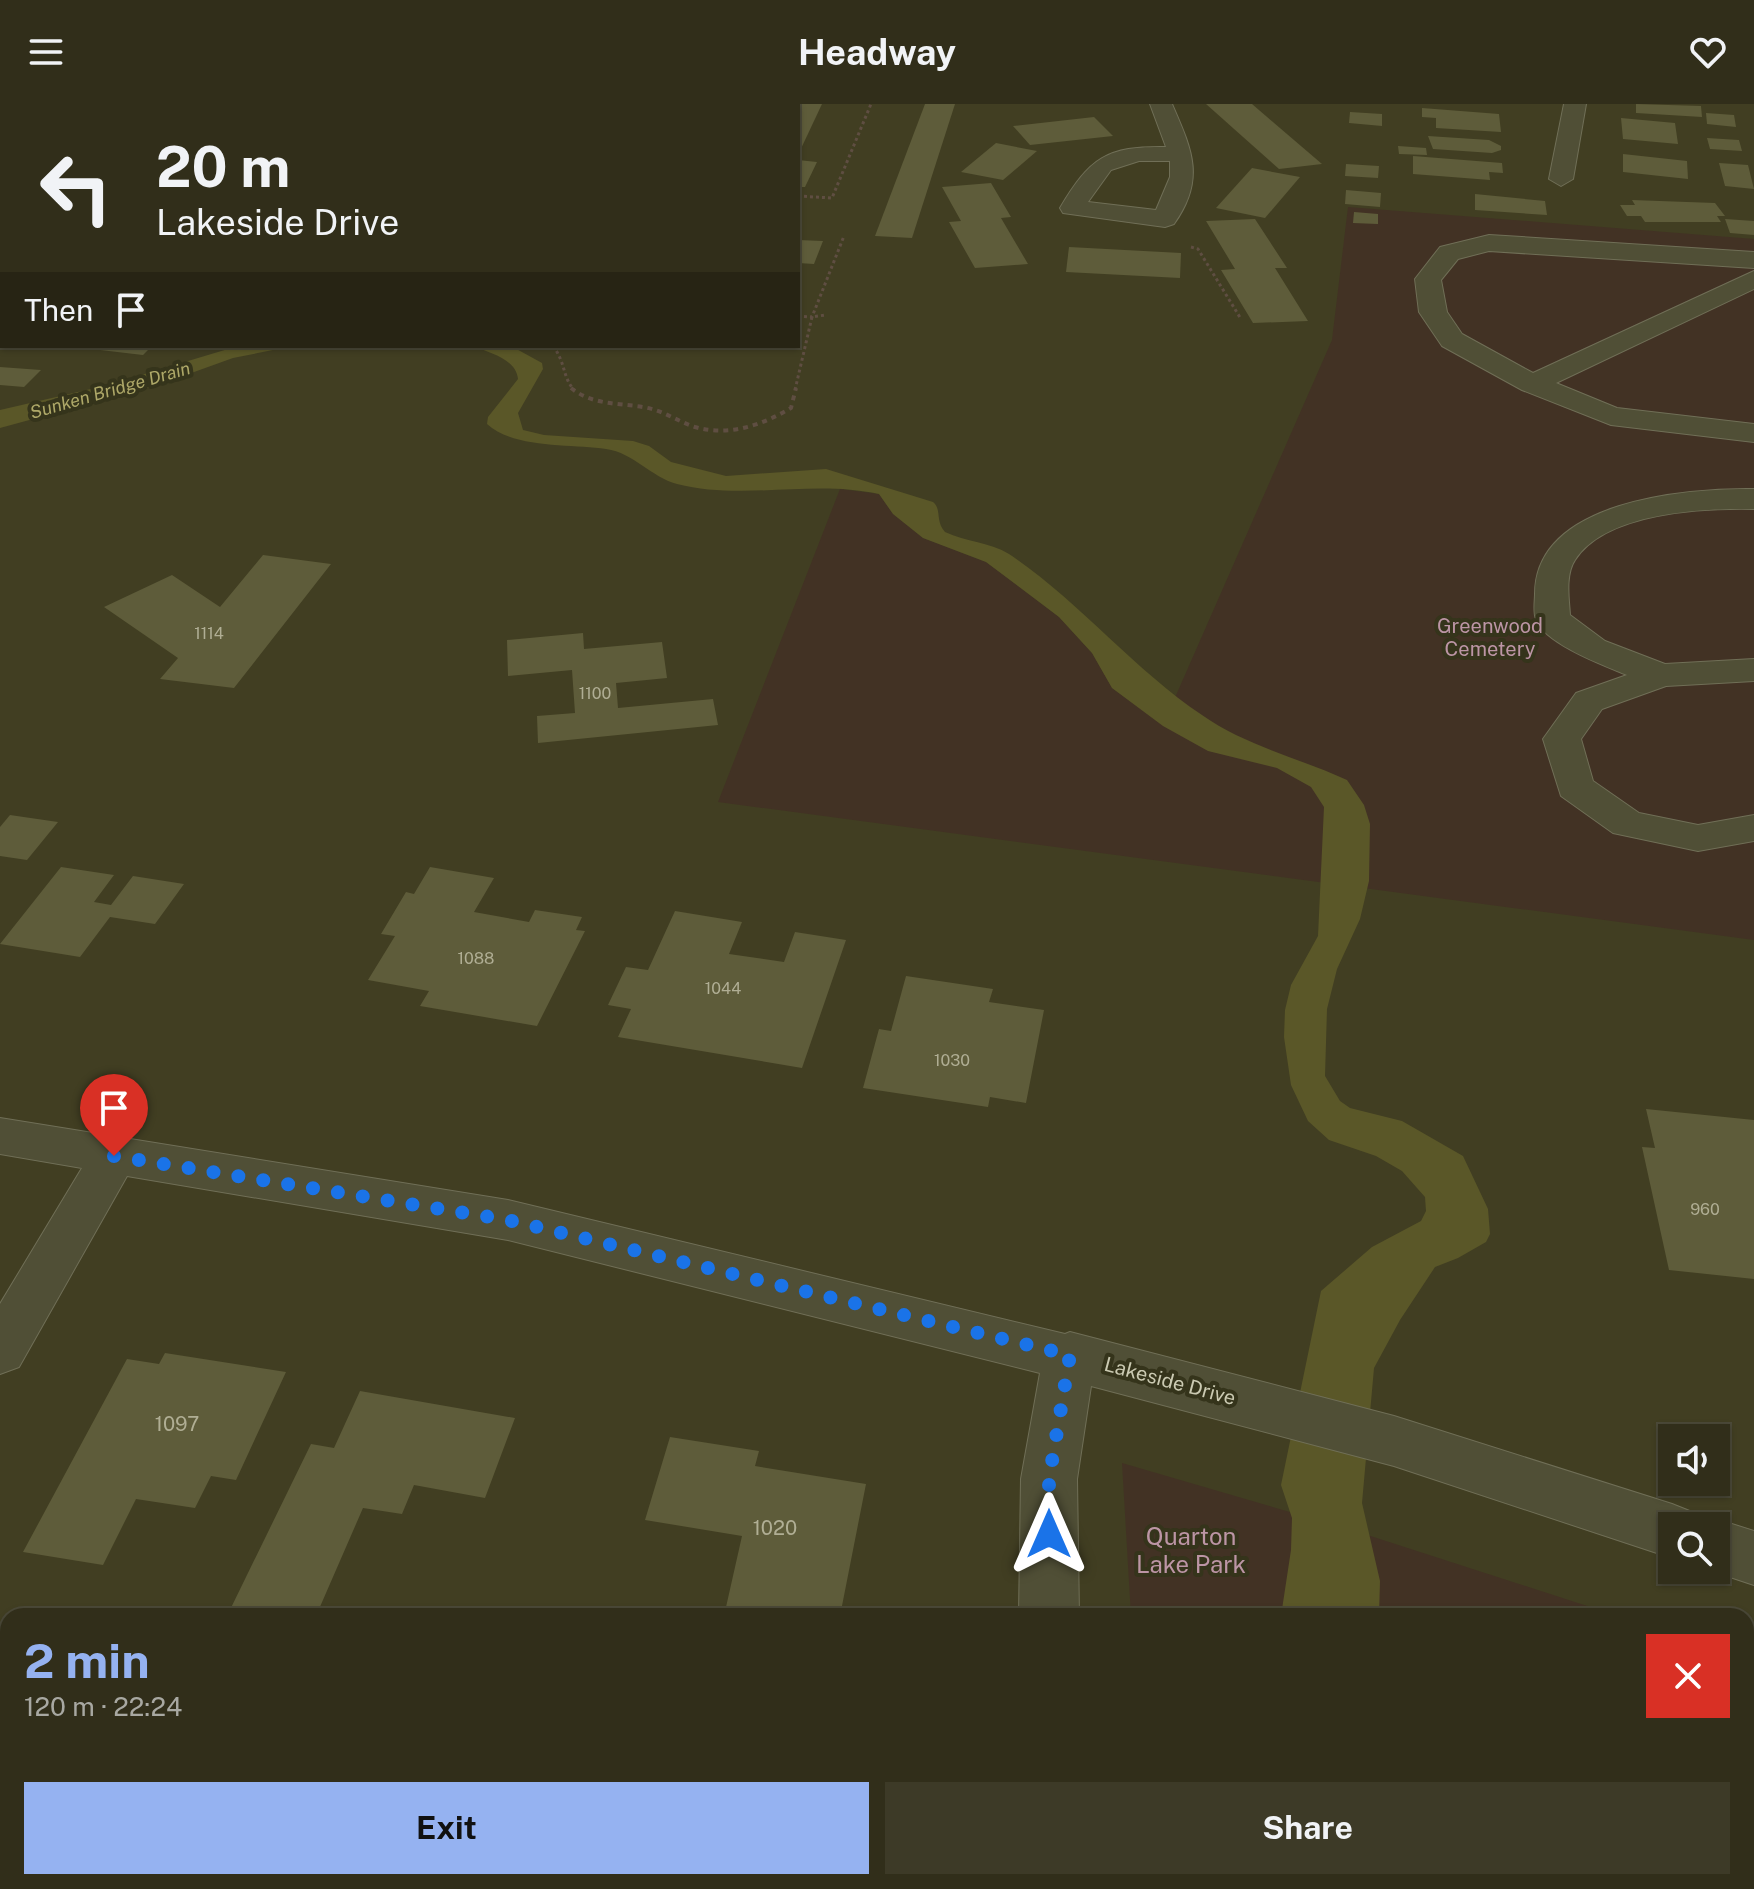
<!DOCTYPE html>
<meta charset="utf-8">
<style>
body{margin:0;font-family:"Public Sans",sans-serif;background:#3d3a27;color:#f1f3f6;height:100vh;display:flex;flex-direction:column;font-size:30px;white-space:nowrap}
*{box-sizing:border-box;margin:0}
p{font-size:26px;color:#a8a8a2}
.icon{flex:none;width:44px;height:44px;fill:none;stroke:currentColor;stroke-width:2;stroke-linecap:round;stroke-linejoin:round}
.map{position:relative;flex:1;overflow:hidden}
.drawer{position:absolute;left:0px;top:1504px;width:1754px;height:282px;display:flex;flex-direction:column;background:#312e1a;border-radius:24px 24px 0 0;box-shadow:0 2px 6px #0004,0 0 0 2px #4c4a39}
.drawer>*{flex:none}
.top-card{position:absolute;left:0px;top:0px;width:800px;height:244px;box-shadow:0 2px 6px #0004,0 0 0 2px #4c4a39;background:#312e1a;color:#f1f3f6;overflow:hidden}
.controls{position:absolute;left:1658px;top:1320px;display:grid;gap:16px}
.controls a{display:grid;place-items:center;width:72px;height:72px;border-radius:0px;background:#312e1a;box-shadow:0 2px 6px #0004,0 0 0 2px #4c4a39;font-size:40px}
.pin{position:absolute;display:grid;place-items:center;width:68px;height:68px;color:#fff;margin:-82px -34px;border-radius:50% 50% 50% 0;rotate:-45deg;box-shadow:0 0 8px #0007}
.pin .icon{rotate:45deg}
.me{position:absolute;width:88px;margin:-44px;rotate:0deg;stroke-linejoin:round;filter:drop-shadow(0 0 6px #0008)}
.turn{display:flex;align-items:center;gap:28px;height:168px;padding:0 24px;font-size:36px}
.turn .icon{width:104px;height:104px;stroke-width:2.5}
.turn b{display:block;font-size:56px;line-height:68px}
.then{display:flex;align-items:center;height:76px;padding:0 24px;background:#0003;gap:16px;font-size:30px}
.round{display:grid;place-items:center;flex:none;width:84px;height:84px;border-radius:0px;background:#3d3a27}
.head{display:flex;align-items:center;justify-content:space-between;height:136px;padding:0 24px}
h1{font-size:48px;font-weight:700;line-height:60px;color:#95b2f1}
.cta{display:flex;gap:16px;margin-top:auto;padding:16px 24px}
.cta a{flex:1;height:92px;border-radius:0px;background:#95b2f1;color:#111;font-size:32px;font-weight:700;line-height:92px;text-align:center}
.cta a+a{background:#3d3a27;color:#f1f3f6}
header{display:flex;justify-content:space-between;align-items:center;height:104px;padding:0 24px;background:#312e1a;font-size:36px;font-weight:700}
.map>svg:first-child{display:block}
.green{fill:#423224}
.water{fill:#5a5728}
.building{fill:#5e5c3a}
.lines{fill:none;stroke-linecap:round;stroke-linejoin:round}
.minor-casing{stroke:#706f57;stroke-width:2}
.path-far1{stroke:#5f4e42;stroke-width:3;stroke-dasharray:3 3;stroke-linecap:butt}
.path{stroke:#5f4e42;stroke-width:4;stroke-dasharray:5 5;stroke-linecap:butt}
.minor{fill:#504f36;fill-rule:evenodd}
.route{stroke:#1a73e8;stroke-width:14;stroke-dasharray:0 25.2}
.labels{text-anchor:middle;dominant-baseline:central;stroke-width:8;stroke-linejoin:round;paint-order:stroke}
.number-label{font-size:16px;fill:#b0ae94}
.far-water-label{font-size:18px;font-style:italic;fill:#aea868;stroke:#35341b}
.park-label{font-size:20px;fill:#bc95a5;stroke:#35341b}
.street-label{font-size:20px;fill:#cbcab2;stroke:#35341b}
.near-number-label{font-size:20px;fill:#b0ae94}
.near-park-label{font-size:24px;fill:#bc95a5;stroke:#35341b}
</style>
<header><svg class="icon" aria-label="menu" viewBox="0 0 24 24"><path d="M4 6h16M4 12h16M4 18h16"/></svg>Headway<svg class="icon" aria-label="heart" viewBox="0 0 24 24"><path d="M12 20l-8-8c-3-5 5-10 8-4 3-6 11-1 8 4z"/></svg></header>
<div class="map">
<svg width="1754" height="1785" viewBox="0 0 1754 1785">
<rect width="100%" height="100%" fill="#413e22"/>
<g class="green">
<polygon points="1348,103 1754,135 1754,836 718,698 840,385 879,390 893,410 923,434 986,458 1059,513 1092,549 1112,584 1163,621 1332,236"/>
<polygon points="1122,1359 1355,1427 1618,1512 1131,1512"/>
<polygon points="1746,1555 1754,1558 1754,1785 1178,1785 1177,1778 1746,1778"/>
</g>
<g class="water">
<polygon points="238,242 293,242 233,254 158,281 0,324 0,306 108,281"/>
<path d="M473 242H511L542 259 543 265 518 309 523 326 544 331 633 337 649 342 671 358 726 372 826 365 933 398C942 405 935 417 945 428 966 438 990 438 1009 450 1079 497 1133 565 1202 611 1246 642 1299 654 1347 676L1364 701 1370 720 1369 777 1360 815 1337 865 1327 905 1325 972 1340 997 1350 1004 1402 1017 1463 1052 1488 1105 1490 1130 1486 1138 1458 1154 1435 1163 1400 1216 1374 1264 1362 1399 1380 1477 1379 1512H1281L1291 1446 1292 1414 1281 1381 1321 1187 1372 1143 1421 1117 1426 1107 1425 1093 1402 1067 1376 1052 1329 1036 1308 1017 1291 981 1284 933 1285 906 1291 881 1318 832 1324 703 1311 683 1277 664 1208 647 1163 622 1112 584 1092 549 1059 513 986 458 923 434 893 410 879 390C813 375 743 397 677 380 651 373 634 349 606 345 572 340 514 345 487 320L488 313 518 275C516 255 490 249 473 242Z"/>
<polygon points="1280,1778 1391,1778 1394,1785 1281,1785"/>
</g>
<g class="building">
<polygon points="798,0 822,0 798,51"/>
<polygon points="925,0 955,0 912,134 875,132"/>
<polygon points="1206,0 1252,0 1322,60 1279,65"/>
<polygon points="1636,0 1701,2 1702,13 1636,9"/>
<polygon points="1422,4 1499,10 1501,28 1436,24 1436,14 1422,13"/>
<polygon points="1350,8 1382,10 1382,22 1349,19"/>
<polygon points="1706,9 1734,11 1736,23 1707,20"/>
<polygon points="1094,13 1113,32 1030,41 1013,22"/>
<polygon points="1621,14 1675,19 1678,40 1623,35"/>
<polygon points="1428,32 1489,36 1501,42 1501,46 1492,49 1433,45"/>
<polygon points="1707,34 1739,36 1742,47 1710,45"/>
<polygon points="996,39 1037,47 1003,76 961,68"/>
<polygon points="1398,42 1426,44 1427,51 1399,50"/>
<polygon points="1623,50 1687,57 1688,75 1623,68"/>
<polygon points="1413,52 1502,59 1503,69 1489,68 1490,76 1413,70"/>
<polygon points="798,56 817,58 805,83 798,83"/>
<polygon points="1719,59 1748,61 1754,85 1725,82"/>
<polygon points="1346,60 1379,62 1378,74 1345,72"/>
<polygon points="1252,64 1300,73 1265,114 1216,104"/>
<polygon points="991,79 1011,113 1001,114 1028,160 975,164 949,118 961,117 942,83"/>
<polygon points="1346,86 1381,89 1380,103 1345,100"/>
<polygon points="1475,90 1545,97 1547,111 1475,106"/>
<polygon points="1632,96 1715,99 1725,112 1717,112 1721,118 1645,118 1641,112 1627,112 1620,101 1635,101"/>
<polygon points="1354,108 1378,110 1378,120 1353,119"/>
<polygon points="1255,115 1287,164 1275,164 1308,217 1253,219 1221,166 1235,165 1206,117"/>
<polygon points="1725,115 1754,117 1754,131 1730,129"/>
<polygon points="798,136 823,137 814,160 798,159"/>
<polygon points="1069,143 1181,149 1180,174 1066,168"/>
<polygon points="66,242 152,242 143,251"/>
<polygon points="0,263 41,266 24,283 0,281"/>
<polygon points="263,451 331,460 234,584 160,575 178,554 104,503 172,471 220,503"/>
<polygon points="583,529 584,545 662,538 667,574 616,579 618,604 713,595 718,621 538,639 537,612 575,609 572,566 508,572 507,536"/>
<polygon points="10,711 58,718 27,756 0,752 0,723"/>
<polygon points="61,763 114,771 94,798 111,801 133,772 184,780 155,820 110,813 80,853 0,840"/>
<polygon points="430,763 494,774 474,808 529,818 535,806 582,813 576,826 585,827 537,922 420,902 429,887 368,876 395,832 381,830 406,788 414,790"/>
<polygon points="675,807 742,818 729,850 784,858 795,828 846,836 802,964 618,933 631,905 608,901 626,863 648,866"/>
<polygon points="906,872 993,885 989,898 1044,906 1026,999 990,993 988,1003 863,984 879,925 891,927"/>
<polygon points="1646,1005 1754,1016 1754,1175 1669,1166 1642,1043 1655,1044"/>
<polygon points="165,1249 286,1268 236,1376 211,1372 195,1404 136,1395 103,1461 23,1448 127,1255 159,1260"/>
<polygon points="360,1287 515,1314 485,1394 414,1381 402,1410 363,1404 316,1512 227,1512 311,1340 334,1344"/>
<polygon points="670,1333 759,1347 755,1362 866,1380 840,1512 724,1512 742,1432 645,1416"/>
<polygon points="15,1778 31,1778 56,1785 12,1785"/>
<polygon points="78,1778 207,1778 204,1785 75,1785"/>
</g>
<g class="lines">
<g class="minor-casing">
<g id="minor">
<path d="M1150 0H1172C1192 46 1206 75 1174 120L1165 123 1063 109 1060 104C1090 54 1106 42 1166 43ZM1139 57H1170V73L1156 106 1088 98 1111 66Z"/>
<polygon points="1564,0 1586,0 1573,75 1561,82 1549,75"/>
<rect x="0" y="30" width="2" height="14"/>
<polygon points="1489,131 1754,148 1754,164 1489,147 1458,155 1441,176 1447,208 1462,230 1533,269 1754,167 1754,185 1556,279 1617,304 1754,320 1754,338 1611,321 1522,286 1442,242 1419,208 1415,175 1440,143"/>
<path d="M1754 385V405C1703 404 1606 408 1575 456 1565 471 1569 495 1570 511L1605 537 1665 560 1754 555V577L1666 582 1602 605 1581 635 1593 677 1639 709 1698 721 1754 711V737L1698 747 1613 729 1561 692 1543 635 1576 589 1627 571C1605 562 1543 539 1536 515 1533 508 1535 497 1535 490 1535 397 1685 384 1754 385Z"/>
<polygon points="0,1014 508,1096 1065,1230 1070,1228 1394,1312 1672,1400 1692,1408 1698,1422 1672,1422 1672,1454 1394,1362 1091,1282 1077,1375 1079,1512 1019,1512 1021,1375 1040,1269 508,1136 127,1072 19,1263 0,1270 0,1200 82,1064 0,1050"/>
<polygon points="1716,1415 1754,1427 1754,1481 1709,1466 1716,1466 1716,1422 1698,1422"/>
<polygon points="1055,1778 1121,1778 1123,1785 1057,1785"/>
</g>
</g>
<g class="path-far1">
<polyline points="172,2 192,0"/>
<polyline points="798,92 832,94 871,0"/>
<polyline points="1191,143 1198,145 1241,215"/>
<polyline points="798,212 812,213 844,132"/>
<path d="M553 242C566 259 562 272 574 286"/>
<polyline points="795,286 812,213 825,211"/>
</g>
<path class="path" d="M571 284C592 301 618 299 643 303 662 306 677 317 695 323 729 333 762 321 791 304L796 284"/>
<use href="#minor" class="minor"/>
</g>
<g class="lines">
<polyline class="route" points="114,1052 508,1116 1070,1251 1049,1375 1049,1430"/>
</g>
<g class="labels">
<g class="number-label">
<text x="209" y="529">1114</text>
<text x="595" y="589">1100</text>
<text x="476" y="854">1088</text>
<text x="723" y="884">1044</text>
<text x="952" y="956">1030</text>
<text x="1705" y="1105">960</text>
</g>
<g class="far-water-label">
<text transform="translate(110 286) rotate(-16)">Sunken Bridge Drain</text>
</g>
<g class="park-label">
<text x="1490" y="522">Greenwood<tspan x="1490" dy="23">Cemetery</tspan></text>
</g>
<g class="street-label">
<text transform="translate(1170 1277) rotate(15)">Lakeside Drive</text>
</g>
<g class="near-number-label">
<text x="177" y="1320">1097</text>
<text x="775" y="1424">1020</text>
</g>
<g class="near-park-label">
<text x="1191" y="1432">Quarton<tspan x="1191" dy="28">Lake Park</tspan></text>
</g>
</g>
</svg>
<div class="controls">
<a><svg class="icon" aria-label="sound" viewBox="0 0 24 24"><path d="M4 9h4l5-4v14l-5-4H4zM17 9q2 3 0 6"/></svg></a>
<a><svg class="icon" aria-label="search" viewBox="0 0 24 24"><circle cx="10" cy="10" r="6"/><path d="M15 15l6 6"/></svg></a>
</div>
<div class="pin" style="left:114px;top:1052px;background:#d93025"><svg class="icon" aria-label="arrive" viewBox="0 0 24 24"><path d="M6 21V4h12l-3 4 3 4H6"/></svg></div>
<svg class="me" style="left:1049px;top:1430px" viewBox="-20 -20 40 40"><path d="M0-17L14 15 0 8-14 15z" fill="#1a73e8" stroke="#fff" stroke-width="4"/></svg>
<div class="top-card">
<div class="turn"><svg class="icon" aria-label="left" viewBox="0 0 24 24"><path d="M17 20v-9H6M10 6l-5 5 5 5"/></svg><div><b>20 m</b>Lakeside Drive</div></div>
<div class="then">Then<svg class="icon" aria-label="arrive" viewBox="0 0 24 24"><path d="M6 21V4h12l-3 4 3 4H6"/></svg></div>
</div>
<section class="drawer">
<div class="head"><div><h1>2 min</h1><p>120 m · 22:24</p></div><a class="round" style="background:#d93025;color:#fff"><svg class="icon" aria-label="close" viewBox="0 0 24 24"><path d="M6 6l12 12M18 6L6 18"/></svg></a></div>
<div class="cta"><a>Exit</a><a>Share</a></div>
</section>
</div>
